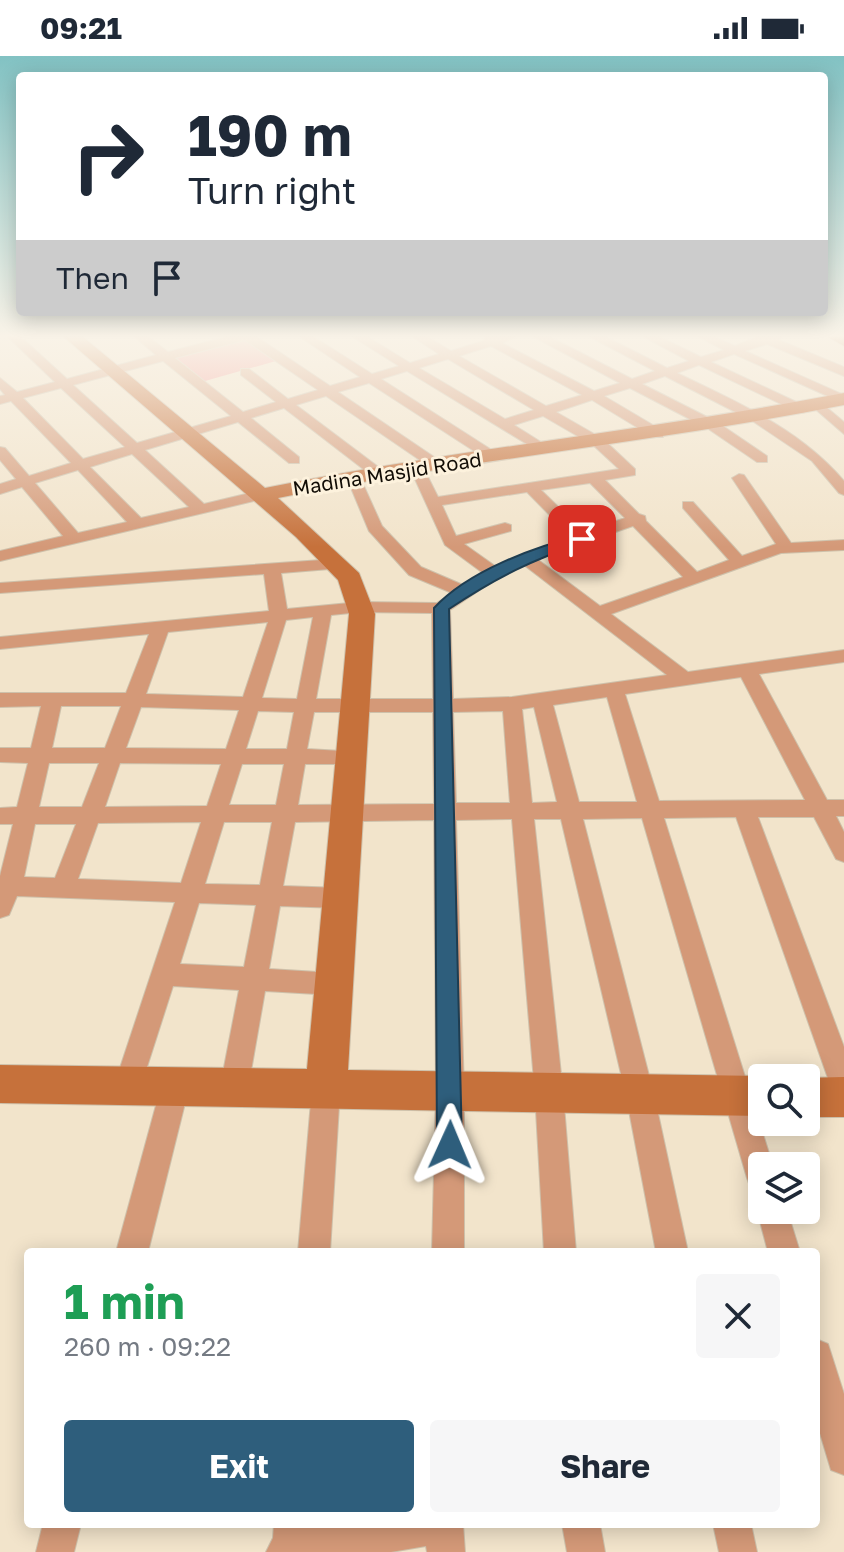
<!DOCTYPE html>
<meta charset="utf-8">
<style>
body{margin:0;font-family:"Golos Text",sans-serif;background:#f6f6f7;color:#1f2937;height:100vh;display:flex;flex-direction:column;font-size:30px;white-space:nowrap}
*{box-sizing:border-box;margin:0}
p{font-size:26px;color:#747a83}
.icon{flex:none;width:44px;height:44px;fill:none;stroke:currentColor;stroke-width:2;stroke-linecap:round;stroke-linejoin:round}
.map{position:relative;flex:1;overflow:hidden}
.sheet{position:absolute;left:24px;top:1192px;width:796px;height:280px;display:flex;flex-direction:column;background:#fff;border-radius:8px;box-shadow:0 4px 20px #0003}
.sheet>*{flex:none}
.hud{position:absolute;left:16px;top:16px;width:812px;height:244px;border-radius:8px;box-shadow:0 4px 20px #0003;background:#fff;color:#1f2937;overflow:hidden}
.tools{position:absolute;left:748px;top:1008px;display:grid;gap:16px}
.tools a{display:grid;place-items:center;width:72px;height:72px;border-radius:8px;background:#fff;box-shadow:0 4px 20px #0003;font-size:40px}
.pin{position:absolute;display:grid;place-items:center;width:68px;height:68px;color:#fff;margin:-34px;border-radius:16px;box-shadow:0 4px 12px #0006}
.me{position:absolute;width:88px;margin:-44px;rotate:1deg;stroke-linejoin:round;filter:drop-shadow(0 0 6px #0008)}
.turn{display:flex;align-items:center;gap:28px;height:168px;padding:0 40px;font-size:36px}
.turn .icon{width:104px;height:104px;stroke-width:2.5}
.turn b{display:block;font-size:56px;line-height:68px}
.then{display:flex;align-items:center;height:76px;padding:0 40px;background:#0003;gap:16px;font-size:30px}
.round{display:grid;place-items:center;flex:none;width:84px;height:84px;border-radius:8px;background:#f6f6f7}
.head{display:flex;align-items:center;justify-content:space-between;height:136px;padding:0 40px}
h1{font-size:48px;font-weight:700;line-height:60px;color:#1e9e55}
.button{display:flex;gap:16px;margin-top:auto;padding:16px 40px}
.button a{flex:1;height:92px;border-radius:8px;background:#2e5e7c;color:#fff;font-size:32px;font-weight:700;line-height:92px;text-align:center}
.button a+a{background:#f6f6f7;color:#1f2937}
.status{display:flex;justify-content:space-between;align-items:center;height:56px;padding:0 40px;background:#fff;direction:ltr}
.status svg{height:22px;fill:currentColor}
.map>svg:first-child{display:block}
.green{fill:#f59394}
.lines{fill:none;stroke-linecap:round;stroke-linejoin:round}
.street-casing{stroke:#cec1ab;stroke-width:2}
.secondary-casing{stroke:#cec1ab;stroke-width:2}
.primary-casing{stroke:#cec1ab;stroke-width:2}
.street{fill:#d49978;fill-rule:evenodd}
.secondary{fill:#c6713b;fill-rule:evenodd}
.primary{fill:#ae5b23;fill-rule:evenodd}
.route{fill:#2e5e7c;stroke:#1e3d51;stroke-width:2}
.labels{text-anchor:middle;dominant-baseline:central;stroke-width:6;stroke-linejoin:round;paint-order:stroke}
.far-street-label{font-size:20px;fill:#110c05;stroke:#fdf2dd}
</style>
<div class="status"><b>09:21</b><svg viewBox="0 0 49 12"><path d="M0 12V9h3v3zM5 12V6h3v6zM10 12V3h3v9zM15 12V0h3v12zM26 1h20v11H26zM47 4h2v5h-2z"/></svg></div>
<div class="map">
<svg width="844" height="1496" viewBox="0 0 844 1496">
<rect width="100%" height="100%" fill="#f2e4cb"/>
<polygon class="green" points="241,281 283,303 198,327 164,301"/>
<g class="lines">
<g class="street-casing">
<g id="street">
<path d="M8 281H21L67 323 156 299 135 281H149L168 296 226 281H257L330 330 360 321 300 281H314L372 318 399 310 353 281H368L410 307 439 298 413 281H428L451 295 483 285 485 281H515L502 287 594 335 620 327 534 281H550L632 323 655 315 590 281H606L667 312 689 305 644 281H660L701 301 724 294 699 281H715L735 290 756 281H782L779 284 844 311V320L767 288 745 295 844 339 843 347 734 298 711 306 805 350V356L800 357 699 309 677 317C737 346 800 373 844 425V439L839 437 812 405 751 364 665 320 642 328 717 366 767 400V406H757L707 372 630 332 604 340 663 375V381H653L592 344 556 356 603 383 635 413V419L605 424 639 458 645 460 646 465 697 516 729 504 683 452V446H693L742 500 776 488 732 422 739 418 744 419 791 487 844 484V494L781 497 611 558 688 616 844 594V606L759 618 827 744H844V760H836L844 776V806L836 803 814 761H758L844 991V1041L834 1037 830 1028 736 761 664 762 773 1110H762V1137L751 1133 747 1122 642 762 583 763 654 1039 688 1196H656L626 1039 561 763H534L563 1037 576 1196H544L535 1037 512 763 456 764 464 1036V1196H432L436 1036 434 764 295 766 283 830 341 832 350 835 353 842 350 849 341 852 280 850 269 913 334 917 343 920 347 928 343 936 334 939 265 935 248 1032 244 1042 234 1045 224 1042 220 1032 239 934 173 930 138 1039 128 1043 118 1039 114 1030 175 846 17 840 9 859 0 862V820L13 768H0V752L17 751 28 707 0 706V692H31L41 650 0 651V637H126L149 578 0 593V581L269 555 264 518 0 537V527L336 503 344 508 342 512 281 517 287 553 360 546 437 547 452 537 409 519 369 475 346 420 348 417H358L382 470 421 511 463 529 483 517 445 489 409 410 411 407H421L438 441 619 413 593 389 543 360 514 369 552 393 550 396H540L407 315 381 323 498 398V404H488L369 327 338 336 440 405V411H430L326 340 296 349 381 413V419H371L284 352 251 362 299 401V407H289L238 366 145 394 204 448 262 434 267 436V442L0 505V495L63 480 22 431 0 438V428L16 423 0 404V391L5 392 29 420 71 407 11 345 0 348V340L5 339 0 333V322L17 336 55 326ZM245 284 318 334 288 343 249 313H241V319L276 346 243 356 175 302ZM491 290 582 339 546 350 459 300ZM448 303 534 354 505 363 419 312ZM163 305 231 360 137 387 73 329ZM61 332 125 391 83 403 23 342ZM132 398 189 451 141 462 90 411ZM78 414 127 466 78 477 35 427ZM590 427 625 462 584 476 541 434ZM527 436 571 481 495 510 464 488 511 475V469L505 467 456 480 442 449ZM633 470 683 521 600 550 537 503ZM524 509 667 619 512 641 453 643 450 554 493 525ZM360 556 432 557 433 643H316L331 559ZM313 561 297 643 262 642 286 564ZM268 566 243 641 146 638 168 576ZM741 621 805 744 659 745 625 638ZM607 641 637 746H579L553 649ZM61 650H121L105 692H52ZM141 651 239 654 226 693 126 692ZM534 651 557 746 532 747 522 653ZM258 655 294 656 287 693H246ZM503 655 510 747H456L453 656ZM314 656H433L434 748 298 749 305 708H352L359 706 362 701 359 696 307 693ZM49 707H99L82 751H39ZM120 707 221 708 207 750 105 751ZM242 708H284L276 749H229ZM201 766 181 827 78 823 98 767ZM224 766H272L260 829 205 828ZM35 768H76L55 822 24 821ZM199 847 256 849 244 911 180 908Z"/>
<polygon points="819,345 844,366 844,378 814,352 812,349"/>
<polygon points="175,1018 185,1021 189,1031 148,1196 116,1196 161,1031 165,1021"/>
<polygon points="326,1020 336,1024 340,1034 330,1196 298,1196 312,1034 316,1024"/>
<polygon points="761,1143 762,1154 787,1154 800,1196 768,1196 757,1154"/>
<polygon points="816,1283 828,1288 844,1338 844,1419 831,1414 816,1364"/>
<polygon points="43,1468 81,1468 74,1496 36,1496"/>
<polygon points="274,1468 312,1468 312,1472 335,1468 463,1468 465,1496 427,1496 426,1490 391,1496 266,1496 273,1482"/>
<polygon points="562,1468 600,1468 605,1496 567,1496"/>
<polygon points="713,1468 751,1468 757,1496 719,1496"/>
</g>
</g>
<g class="secondary-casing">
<g id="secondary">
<path d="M64 281H83L265 432C457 393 652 374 844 337V349C656 386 465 404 278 442L359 517 375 558 348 1014 762 1020 767 1022H762V1060L0 1047V1009L307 1013 349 558 338 524 296 481Z"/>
<polygon points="844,1021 844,1061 806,1061 804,1022"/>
</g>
</g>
<g class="primary-casing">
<polygon id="primary" points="828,281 844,281 844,290"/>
</g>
<use href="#street" class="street"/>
<use href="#secondary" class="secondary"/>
<use href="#primary" class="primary"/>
</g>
<linearGradient id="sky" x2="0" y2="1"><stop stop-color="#82c2c3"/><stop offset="0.57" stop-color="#f9f3e8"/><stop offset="1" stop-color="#f9f3e8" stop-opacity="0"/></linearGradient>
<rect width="844" height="491" fill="url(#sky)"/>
<path class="route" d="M582 479 588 483 587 485C532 504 497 521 449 553L462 1089 458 1098 450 1102 441 1098 437 1089 434 552C468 515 534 491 582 479Z"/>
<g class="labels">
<g class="far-street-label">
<text transform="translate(387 417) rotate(-9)">Madina Masjid Road</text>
</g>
</g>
</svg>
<div class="tools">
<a><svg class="icon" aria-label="search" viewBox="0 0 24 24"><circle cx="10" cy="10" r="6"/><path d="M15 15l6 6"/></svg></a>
<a><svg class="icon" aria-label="layers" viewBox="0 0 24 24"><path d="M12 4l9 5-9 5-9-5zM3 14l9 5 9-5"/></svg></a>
</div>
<div class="pin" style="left:582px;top:483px;background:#d93025"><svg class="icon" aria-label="arrive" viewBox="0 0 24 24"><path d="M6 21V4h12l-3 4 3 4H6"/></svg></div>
<svg class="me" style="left:450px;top:1089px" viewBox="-20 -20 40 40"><path d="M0-17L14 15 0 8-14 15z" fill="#2e5e7c" stroke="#fff" stroke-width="4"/></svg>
<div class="hud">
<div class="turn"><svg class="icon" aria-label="right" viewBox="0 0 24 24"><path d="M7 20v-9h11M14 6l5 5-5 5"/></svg><div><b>190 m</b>Turn right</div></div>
<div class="then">Then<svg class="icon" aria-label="arrive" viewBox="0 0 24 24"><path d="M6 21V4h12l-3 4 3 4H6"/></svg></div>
</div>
<section class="sheet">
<div class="head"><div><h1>1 min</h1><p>260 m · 09:22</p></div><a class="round"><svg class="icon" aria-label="close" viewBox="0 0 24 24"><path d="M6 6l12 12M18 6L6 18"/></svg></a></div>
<div class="button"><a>Exit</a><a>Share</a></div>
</section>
</div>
